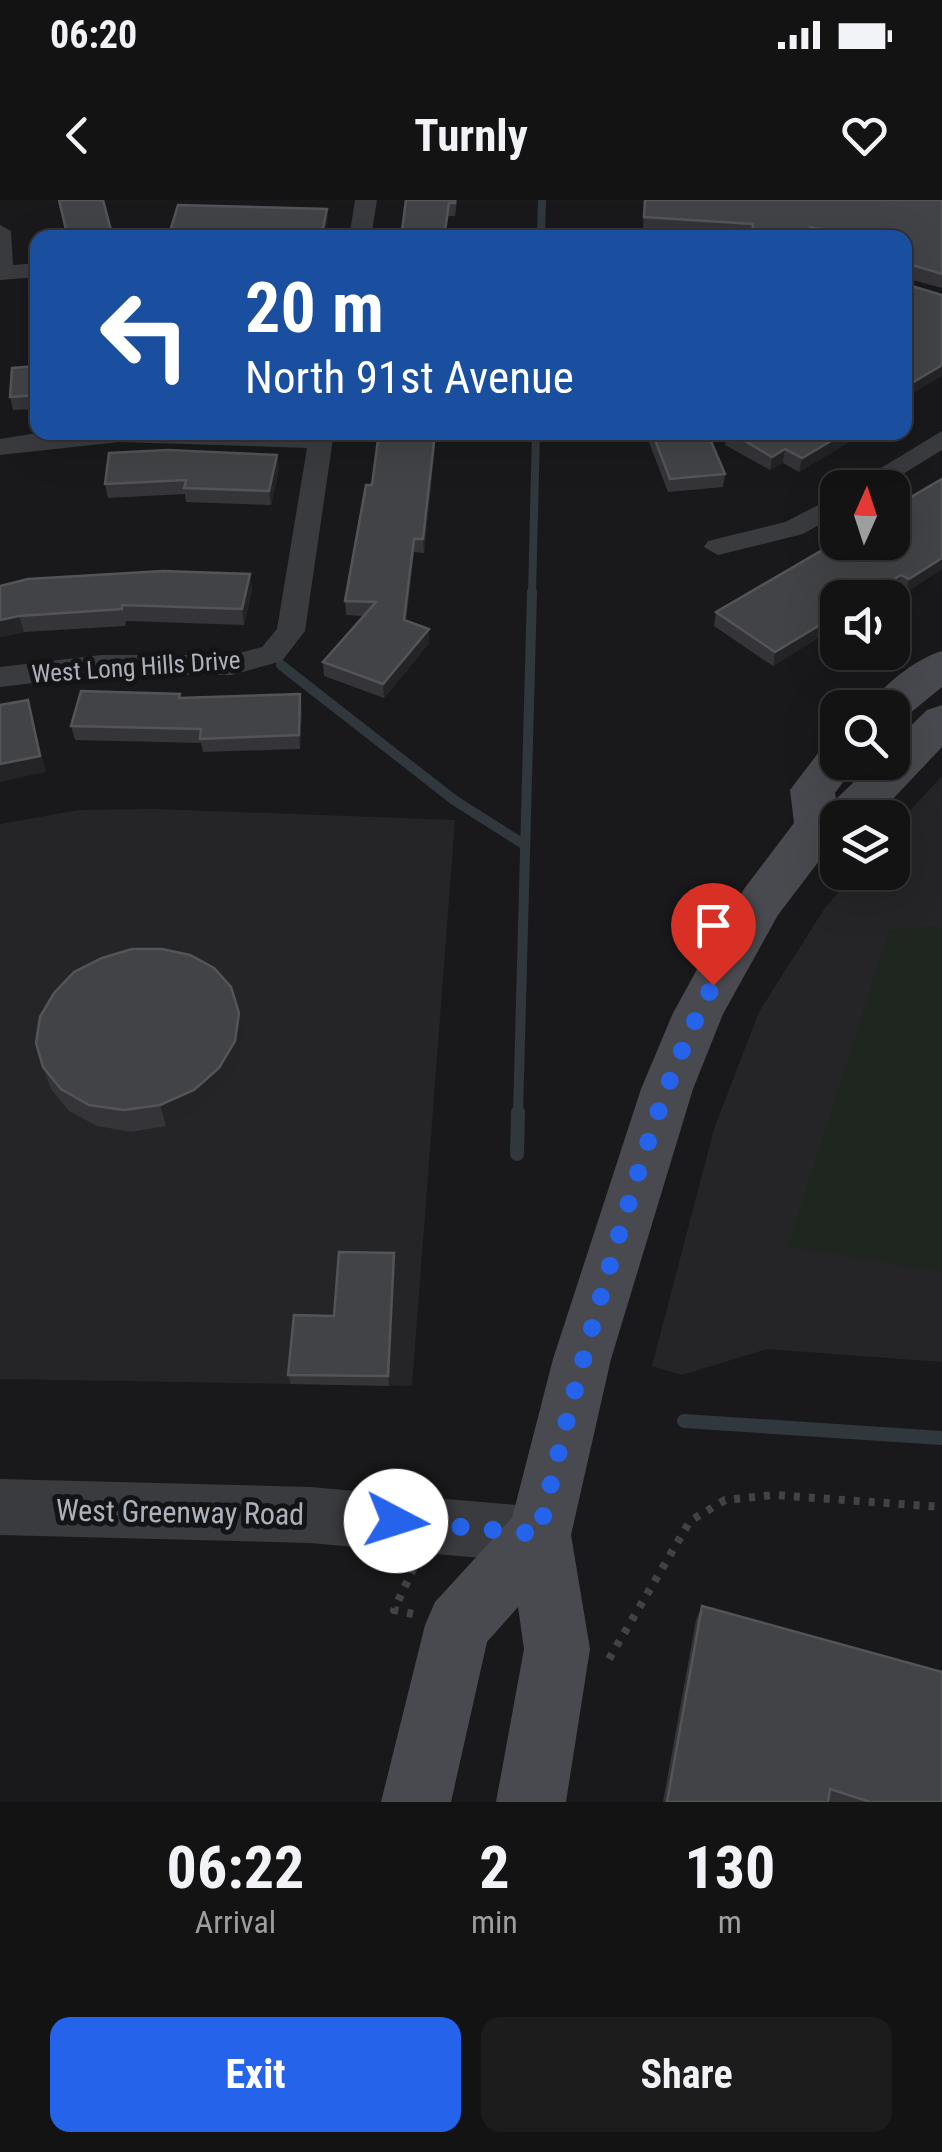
<!DOCTYPE html>
<style>
body{margin:0;font-family:"Roboto Condensed",sans-serif;background:#1c1c1d;color:#f1f3f6;height:100vh;display:flex;flex-direction:column;font-size:38px;white-space:nowrap}
*{box-sizing:border-box;margin:0}
p{font-size:32px;color:#9d9ea0}
.icon{flex:none;width:55px;height:55px;fill:none;stroke:currentColor;stroke-width:2;stroke-linecap:round;stroke-linejoin:round}
.map{position:relative;height:1602px;overflow:hidden}
.details{display:flex;flex-direction:column;background:#131314;flex:1}
.details>*{flex:none}
.top-card{position:absolute;left:30px;top:30px;width:882px;height:210px;border-radius:20px;box-shadow:0 10px 40px #0002,0 0 0 2px #323234;background:#1a4fa0;color:#fff;overflow:hidden}
.needle{width:65px;rotate:3deg}
.buttons{position:absolute;left:820px;top:270px;display:grid;gap:20px}
.buttons a{display:grid;place-items:center;width:90px;height:90px;border-radius:20px;background:#131314;box-shadow:0 10px 40px #0002,0 0 0 2px #323234;font-size:50px}
.pin{position:absolute;display:grid;place-items:center;width:85px;height:85px;color:#fff;margin:-102px -42px;border-radius:50% 50% 50% 0;rotate:-45deg;box-shadow:0 0 10px #0007}
.pin .icon{rotate:45deg}
.me{position:absolute;width:110px;margin:-55px;rotate:95deg;stroke-linejoin:round;filter:drop-shadow(0 0 8px #0008)}
.turn{display:flex;align-items:center;gap:35px;height:210px;padding:0 50px;font-size:45px}
.turn .icon{width:130px;height:130px;stroke-width:2.5}
.turn b{display:block;font-size:70px;line-height:85px}
.eta{display:flex;justify-content:space-evenly;align-items:center;height:170px;text-align:center}
.eta b{font-size:60px;font-weight:700;line-height:70px}
.button{display:flex;gap:20px;margin-top:auto;padding:20px 50px}
.button a{flex:1;height:115px;border-radius:20px;background:#2563eb;color:#fff;font-size:40px;font-weight:700;line-height:115px;text-align:center}
.button a+a{background:#1c1c1d;color:#f1f3f6}
.status{display:flex;justify-content:space-between;align-items:center;height:70px;padding:0 50px;background:#131314;direction:ltr}
.status svg{height:28px;fill:currentColor}
header{display:flex;justify-content:space-between;align-items:center;height:130px;padding:0 50px;background:#131314;font-size:45px;font-weight:700}
.map>svg:first-child{display:block}
.built{fill:#252528}
.green{fill:#1f2620}
.lines{fill:none;stroke-linecap:round;stroke-linejoin:round}
.stream-far2{stroke:#30383e;stroke-width:8}
.stream-far1{stroke:#30383e;stroke-width:10}
.stream{stroke:#30383e;stroke-width:14}
.path{stroke:#404246;stroke-width:8;stroke-dasharray:6 9;stroke-linecap:butt}
.minor{fill:#3a3b3f;fill-rule:evenodd}
.tertiary{fill:#3a3b3f;fill-rule:evenodd}
.secondary{fill:#494a4f;fill-rule:evenodd}
.wall{fill:#353539}
.shaded-wall{fill:#242427}
.building{fill:#424346;stroke:#535458;stroke-width:2.5}
.route{stroke:#2563eb;stroke-width:18;stroke-dasharray:0 32.4}
.labels{text-anchor:middle;dominant-baseline:central;stroke-width:10;stroke-linejoin:round;paint-order:stroke}
.street-label{font-size:25px;fill:#adb1b9;stroke:#141416}
.near-street-label{font-size:30px;fill:#adb1b9;stroke:#141416}
</style>
<div class="status"><b>06:20</b><svg viewBox="0 0 49 12"><path d="M0 12V9h3v3zM5 12V6h3v6zM10 12V3h3v9zM15 12V0h3v12zM26 1h20v11H26zM47 4h2v5h-2z"/></svg></div>
<header><svg class="icon" aria-label="back" viewBox="0 0 24 24"><path d="M15 5l-7 7 7 7"/></svg>Turnly<svg class="icon" aria-label="heart" viewBox="0 0 24 24"><path d="M12 20l-8-8c-3-5 5-10 8-4 3-6 11-1 8 4z"/></svg></header>
<div class="map">
<svg width="942" height="1602" viewBox="0 0 942 1602">
<rect width="100%" height="100%" fill="#19191b"/>
<g class="built">
<polygon points="942,576 942,1162 767,1149 682,1175 652,1166 714,929 759,812 824,709 855,673 892,672 893,629"/>
<polygon points="156,609 455,620 412,1186 0,1179 0,624 79,610"/>
</g>
<polygon class="green" points="934,726 942,730 942,1072 788,1046 889,730"/>
<g class="lines">
<g class="stream-far2">
<polyline points="541,38 542,0"/>
<polyline points="532,394 536,232"/>
</g>
<g class="stream-far1">
<polyline points="281,465 454,600 525,645"/>
<polyline points="518,914 532,392"/>
</g>
<g class="stream">
<polyline points="517,954 518,912"/>
<polyline points="684,1221 942,1238"/>
</g>
<g class="path">
<polyline points="413,1414 394,1410 414,1367"/>
<polyline points="609,1459 690,1321 725,1300 774,1295 942,1307"/>
</g>
<g class="minor">
<polygon points="355,0 377,0 371,38 349,38"/>
<polygon points="0,25 11,31 13,65 38,63 38,77 0,80"/>
<polygon points="942,231 942,250 880,288 848,288"/>
<polygon points="44,232 334,232 305,431 282,461 232,475 101,475 0,487 0,467 101,455 232,455 262,447 277,429 307,248 120,242 0,255 0,239"/>
<polygon points="838,295 838,314 803,334 718,355 704,347 708,341 785,322"/>
</g>
<polygon class="tertiary" points="0,1279 310,1287 539,1307 559,1315 567,1335 559,1355 539,1363 310,1343 0,1335"/>
<g class="secondary">
<path d="M942 451V487L904 518 892 522V508H868C882 485 917 458 942 451Z"/>
<polygon points="942,505 942,547 875,618 838,618 838,636 778,715 723,814 693,889 611,1159 571,1335 590,1449 566,1602 496,1602 524,1449 518,1407 487,1442 451,1602 381,1602 425,1425 435,1402 512,1318 553,1159 641,889 673,813 711,744 744,689 794,623 790,590 822,548 838,544 838,562 858,562 835,593 836,599 875,562 892,562 892,544 927,510"/>
</g>
</g>
<g class="wall">
<polygon points="406,0 457,0 455,16 449,16"/>
<polygon points="644,0 942,0 942,88 905,78 905,38 751,37 643,30"/>
<polygon points="38,166 38,209 13,210 10,197"/>
<polygon points="649,232 707,232 725,274 723,287 668,292 648,240"/>
<polygon points="727,232 866,232 799,272 783,263 770,270 725,245"/>
<polygon points="435,233 435,246 424,353 414,352 406,421 429,443 384,498 324,476 323,462 364,416 346,415 345,401 372,285 379,240"/>
<polygon points="279,269 271,305 186,302 185,294 108,298 105,284"/>
<polygon points="942,279 942,369 905,393 898,388 773,466 714,426 716,412"/>
<polygon points="250,374 252,390 244,425 126,421 125,426 24,432 0,437 0,386"/>
<polygon points="181,498 302,507 300,549 203,552 201,543 75,540 71,526"/>
<polygon points="244,835 240,863 224,890 199,912 166,926 131,932 97,926 69,911 51,889 43,867"/>
<polygon points="394,1053 395,1063 389,1186 291,1184 288,1175 334,1116"/>
<polygon points="702,1406 942,1602 663,1602 696,1420"/>
</g>
<g class="shaded-wall">
<polygon points="327,9 328,22 324,38 321,38"/>
<polygon points="942,165 942,176 908,196 905,209 905,187"/>
<polygon points="846,232 866,232 799,272 802,258"/>
<polygon points="435,233 435,246 424,353 423,339"/>
<polygon points="785,249 783,263 770,270 772,257"/>
<polygon points="277,255 279,269 271,305 269,291"/>
<polygon points="414,339 414,352 404,434 404,420"/>
<polygon points="942,355 942,369 905,393 909,379"/>
<polygon points="250,374 252,390 244,425 242,409"/>
<polygon points="901,375 898,388 883,398 864,398"/>
<polygon points="838,414 838,426 773,466 775,452"/>
<polygon points="19,416 24,432 0,437 0,420"/>
<polygon points="429,429 429,443 384,498 383,484"/>
<polygon points="300,494 302,507 300,549 299,535"/>
<polygon points="28,500 46,572 0,582 0,564"/>
<polygon points="239,813 244,835 240,863 224,890 199,912 166,926 160,905"/>
<polygon points="394,1053 395,1063 389,1186 388,1176"/>
</g>
<g class="building">
<polygon points="59,0 103,0 113,38 68,38"/>
<polygon points="406,0 455,0 455,3 449,3 444,38 401,38"/>
<polygon points="645,0 942,0 942,74 909,64 905,67 905,38 859,38 810,27 810,38 752,38 753,24 644,17"/>
<polygon points="178,5 327,9 321,38 168,38"/>
<polygon points="905,82 905,84 942,95 942,165 905,187 905,139 907,138 905,137"/>
<polygon points="38,166 38,195 10,197 12,168"/>
<polygon points="379,232 435,233 423,339 414,339 404,420 429,429 383,484 323,462 376,402 345,401 366,285 372,285"/>
<polygon points="652,232 707,232 725,274 670,279"/>
<polygon points="730,232 846,232 802,258 785,249 772,257"/>
<polygon points="168,250 277,255 269,291 184,288 186,280 105,284 109,253"/>
<polygon points="942,279 942,358 909,379 901,375 864,398 838,398 838,414 775,452 716,412 838,341 838,342 892,342 892,308"/>
<polygon points="163,371 250,374 242,409 122,405 122,409 19,416 0,420 0,386 28,379"/>
<polygon points="81,491 180,494 179,498 300,494 299,535 200,539 201,529 71,526"/>
<polygon points="28,500 40,556 0,564 0,505"/>
<polygon points="132,749 162,749 190,755 214,768 231,787 239,813 235,841 219,868 194,890 160,905 124,910 89,905 61,889 43,867 36,843 40,817 54,793 74,772 102,758"/>
<polygon points="339,1052 394,1053 388,1176 288,1175 294,1115 334,1116"/>
<polygon points="702,1406 942,1472 942,1602 870,1602 830,1589 828,1602 667,1602"/>
</g>
<g class="lines">
<path class="route" d="M396 1321 539 1334C561 1238 587 1143 615 1048 642 959 669 867 713 785"/>
</g>
<g class="labels">
<g class="street-label">
<text transform="translate(136 467) rotate(-4)">West Long Hills Drive</text>
</g>
<g class="near-street-label">
<text transform="translate(180 1312) rotate(1)">West Greenway Road</text>
</g>
</g>
</svg>
<div class="buttons">
<a><svg class="needle" viewBox="-14 -14 28 28"><path d="M0-13l5 13h-10z" fill="#e53935"/><path d="M0 13l5-13h-10z" fill="#9d9ea0"/></svg></a>
<a><svg class="icon" aria-label="sound" viewBox="0 0 24 24"><path d="M4 9h4l5-4v14l-5-4H4zM17 9q2 3 0 6"/></svg></a>
<a><svg class="icon" aria-label="search" viewBox="0 0 24 24"><circle cx="10" cy="10" r="6"/><path d="M15 15l6 6"/></svg></a>
<a><svg class="icon" aria-label="layers" viewBox="0 0 24 24"><path d="M12 4l9 5-9 5-9-5zM3 14l9 5 9-5"/></svg></a>
</div>
<div class="pin" style="left:713px;top:785px;background:#d93025"><svg class="icon" aria-label="arrive" viewBox="0 0 24 24"><path d="M6 21V4h12l-3 4 3 4H6"/></svg></div>
<svg class="me" style="left:396px;top:1321px" viewBox="-20 -20 40 40"><circle r="19" fill="#fff"/><path d="M0-13L10 11 0 6-10 11z" fill="#2563eb"/></svg>
<div class="top-card">
<div class="turn"><svg class="icon" aria-label="left" viewBox="0 0 24 24"><path d="M17 20v-9H6M10 6l-5 5 5 5"/></svg><div><b>20 m</b>North 91st Avenue</div></div>
</div>
</div>
<section class="details">
<div class="eta">
<div><b>06:22</b><p>Arrival</p></div>
<div><b>2</b><p>min</p></div>
<div><b>130</b><p>m</p></div>
</div>
<div class="button"><a>Exit</a><a>Share</a></div>
</section>
